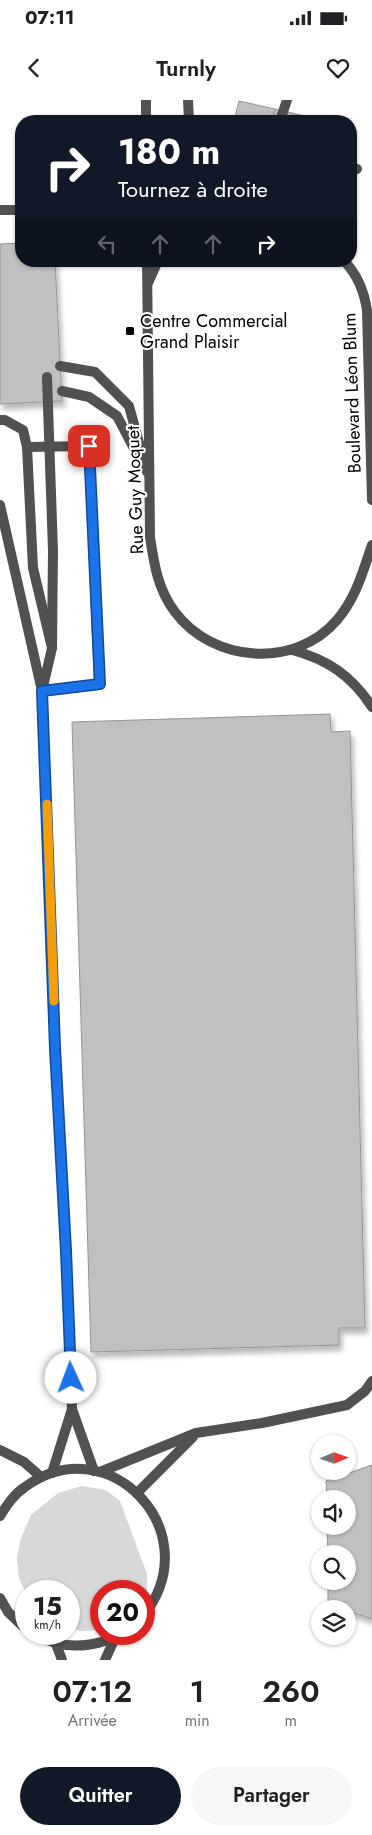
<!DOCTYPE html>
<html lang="fr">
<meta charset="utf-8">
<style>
body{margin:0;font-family:Jost,sans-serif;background:#f6f6f6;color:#202124;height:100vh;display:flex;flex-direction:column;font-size:19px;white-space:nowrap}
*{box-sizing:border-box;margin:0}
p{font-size:16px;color:#757577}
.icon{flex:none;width:28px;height:28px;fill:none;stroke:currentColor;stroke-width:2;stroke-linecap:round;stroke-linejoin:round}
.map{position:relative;height:1560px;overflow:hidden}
.panel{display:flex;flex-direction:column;background:#fff;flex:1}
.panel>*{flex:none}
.top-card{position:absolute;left:15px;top:15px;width:342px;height:152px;border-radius:20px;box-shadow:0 1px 4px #0004;background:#111827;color:#fff;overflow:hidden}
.needle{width:32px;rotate:88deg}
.controls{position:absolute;left:311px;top:1335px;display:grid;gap:10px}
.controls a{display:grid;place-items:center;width:45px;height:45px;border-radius:50%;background:#fff;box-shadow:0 1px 4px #0004;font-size:25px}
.speed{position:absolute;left:15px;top:1480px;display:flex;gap:10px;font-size:25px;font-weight:700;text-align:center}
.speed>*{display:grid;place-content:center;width:65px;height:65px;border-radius:50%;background:#fff;box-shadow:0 1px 4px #0004;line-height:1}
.speed small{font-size:12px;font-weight:400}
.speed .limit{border:8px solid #d22;background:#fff;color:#111}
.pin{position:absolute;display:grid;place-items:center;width:42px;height:42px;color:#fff;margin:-21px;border-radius:10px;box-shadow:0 2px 8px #0006}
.me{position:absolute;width:55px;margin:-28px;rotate:358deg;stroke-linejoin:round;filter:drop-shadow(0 0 4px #0008)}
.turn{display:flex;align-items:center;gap:18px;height:105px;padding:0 20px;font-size:22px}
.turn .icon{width:65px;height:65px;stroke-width:2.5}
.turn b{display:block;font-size:35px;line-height:42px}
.lanes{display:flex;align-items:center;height:48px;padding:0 20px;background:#0003;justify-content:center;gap:25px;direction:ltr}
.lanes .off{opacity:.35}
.eta{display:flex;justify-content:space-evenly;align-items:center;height:85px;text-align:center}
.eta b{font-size:30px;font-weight:600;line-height:35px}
.button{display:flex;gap:10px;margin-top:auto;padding:10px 20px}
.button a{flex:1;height:58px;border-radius:30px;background:#111827;color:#fff;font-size:20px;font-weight:600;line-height:58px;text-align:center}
.button a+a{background:#f6f6f6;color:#202124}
.status{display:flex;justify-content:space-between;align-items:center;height:35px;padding:0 25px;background:#fff;direction:ltr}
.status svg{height:14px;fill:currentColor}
header{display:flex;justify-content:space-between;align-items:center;height:65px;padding:0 20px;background:#fff;font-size:22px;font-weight:600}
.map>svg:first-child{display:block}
.grass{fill:#d8d8d8}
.building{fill:#c0c0c0;stroke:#959595;filter:url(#shadow)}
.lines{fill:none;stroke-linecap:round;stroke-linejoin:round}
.lane{stroke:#515151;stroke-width:10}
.street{stroke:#515151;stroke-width:10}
.lane-bridge{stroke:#515151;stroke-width:10}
.route-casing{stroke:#114b97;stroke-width:12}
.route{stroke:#1a73e8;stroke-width:9}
.slow{stroke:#f59e0b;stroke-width:9}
.poi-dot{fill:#000;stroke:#fff;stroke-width:2}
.labels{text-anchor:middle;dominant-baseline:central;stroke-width:4;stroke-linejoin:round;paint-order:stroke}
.poi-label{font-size:18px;fill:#000;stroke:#fff;text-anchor:start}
.street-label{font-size:18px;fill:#000;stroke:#fff}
</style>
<div class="status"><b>07:11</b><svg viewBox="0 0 49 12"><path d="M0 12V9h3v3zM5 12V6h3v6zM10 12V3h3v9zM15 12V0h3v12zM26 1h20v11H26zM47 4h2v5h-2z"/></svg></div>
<header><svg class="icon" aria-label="back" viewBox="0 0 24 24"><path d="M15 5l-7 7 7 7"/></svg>Turnly<svg class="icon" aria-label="heart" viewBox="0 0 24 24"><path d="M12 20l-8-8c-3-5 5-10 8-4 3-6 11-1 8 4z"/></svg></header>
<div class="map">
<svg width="372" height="1560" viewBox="0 0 372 1560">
<defs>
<filter id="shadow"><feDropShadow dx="3" dy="5.5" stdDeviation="2.5" flood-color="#0004"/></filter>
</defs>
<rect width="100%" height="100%" fill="#fff"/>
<polygon class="grass" points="82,1386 106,1390 120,1401 147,1474 147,1492 144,1497 144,1491 101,1491 101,1530 80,1531 69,1526 69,1491 26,1491 26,1493 19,1479 17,1459 20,1441 31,1415 58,1393"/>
<g class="building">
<polygon points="239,1 275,9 272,21 234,21"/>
<polygon points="275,9 292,13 290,21 272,21"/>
<polygon points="292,13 326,21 290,21"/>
<polygon points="21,143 21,161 55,161 62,301 0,304 0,144"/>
<polygon points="330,614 331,632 350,631 365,1228 339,1228 339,1245 91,1252 72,622"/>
<polygon points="372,1365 372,1519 348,1511 348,1509 339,1509 328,1505 328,1481 348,1481 348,1454 328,1454 327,1426 348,1426 348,1399 327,1399 326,1381"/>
</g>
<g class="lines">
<g class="lane">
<polyline points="60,266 95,272 129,306 147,372"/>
<polyline points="62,291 89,297 117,316 139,358"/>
<polyline points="0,320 5,320 23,330 27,347 33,468 52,548"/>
<polyline points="27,347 89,346 99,584 42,591"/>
<polyline points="0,405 42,591 55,948 66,1151 72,1309"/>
<polyline points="43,587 52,548 53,451"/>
<polyline points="0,1350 24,1362 41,1377"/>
<polyline points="52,1373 72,1309 94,1371"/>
</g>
<g class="street">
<polyline points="146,0 146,21"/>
<polyline points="188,0 189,21"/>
<polyline points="280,21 287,0"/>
<polyline points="351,68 357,69"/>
<polyline points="0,110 21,110"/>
<path d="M147 161 150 437C154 464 158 490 175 512 213 563 295 569 337 520 356 498 363 471 372 445"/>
<path d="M344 161C358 175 364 191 367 210L372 400"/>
<polyline points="148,183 158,161"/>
<path d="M292 550C327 559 352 576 372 607"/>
<polyline points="100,1372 196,1333 262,1323 347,1305 365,1291 372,1281"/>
<polyline points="137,1393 193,1337"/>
<path d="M0 1416C7 1405 14 1394 25 1387 109 1326 209 1432 144 1515"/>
<polyline points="0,1498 8,1512 26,1529"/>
<path d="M33 1534C41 1537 48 1541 56 1543 77 1549 103 1544 122 1534"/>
<polyline points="56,1544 62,1560"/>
<polyline points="105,1560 115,1538"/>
</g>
<polyline class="lane-bridge" points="47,277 53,451"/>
</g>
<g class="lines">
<g class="route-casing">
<polyline id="route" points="71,1278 66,1151 55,948 42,591 100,584 89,346"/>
</g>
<use href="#route" class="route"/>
<polyline class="slow" points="47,704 54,901"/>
</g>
<rect class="poi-dot" x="125" y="226" width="10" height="10" rx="2.5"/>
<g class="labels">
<g class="poi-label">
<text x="140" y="221">Centre Commercial<tspan x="140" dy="21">Grand Plaisir</tspan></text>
</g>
<g class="street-label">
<text transform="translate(352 293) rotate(-92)">Boulevard Léon Blum</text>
<text transform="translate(135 390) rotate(-92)">Rue Guy Moquet</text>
</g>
</g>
</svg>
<div class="controls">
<a><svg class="needle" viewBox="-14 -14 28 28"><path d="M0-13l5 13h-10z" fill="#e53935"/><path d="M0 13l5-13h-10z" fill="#757577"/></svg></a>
<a><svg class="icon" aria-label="sound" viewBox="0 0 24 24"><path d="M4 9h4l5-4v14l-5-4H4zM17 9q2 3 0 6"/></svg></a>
<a><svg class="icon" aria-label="search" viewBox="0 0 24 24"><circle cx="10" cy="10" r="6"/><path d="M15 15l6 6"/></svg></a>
<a><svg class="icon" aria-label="layers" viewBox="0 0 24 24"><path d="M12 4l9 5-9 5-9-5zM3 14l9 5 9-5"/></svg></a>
</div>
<div class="speed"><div>15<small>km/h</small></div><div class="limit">20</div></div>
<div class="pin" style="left:89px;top:346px;background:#d93025"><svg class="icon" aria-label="arrive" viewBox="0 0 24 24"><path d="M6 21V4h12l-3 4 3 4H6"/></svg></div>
<svg class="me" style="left:71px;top:1278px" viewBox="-20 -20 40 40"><circle r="19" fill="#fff"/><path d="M0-13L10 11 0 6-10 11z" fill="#1a73e8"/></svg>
<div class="top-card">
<div class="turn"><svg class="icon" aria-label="right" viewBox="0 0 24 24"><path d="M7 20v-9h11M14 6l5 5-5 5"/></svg><div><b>180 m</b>Tournez à droite</div></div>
<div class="lanes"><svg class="icon off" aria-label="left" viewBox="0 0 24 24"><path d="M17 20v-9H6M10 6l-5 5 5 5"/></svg><svg class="icon off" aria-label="ahead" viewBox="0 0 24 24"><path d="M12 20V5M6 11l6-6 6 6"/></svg><svg class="icon off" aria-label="ahead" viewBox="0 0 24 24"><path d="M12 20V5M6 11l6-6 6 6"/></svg><svg class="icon" aria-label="right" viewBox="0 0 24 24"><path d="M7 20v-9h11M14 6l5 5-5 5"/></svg></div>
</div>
</div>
<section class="panel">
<div class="eta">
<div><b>07:12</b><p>Arrivée</p></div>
<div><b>1</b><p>min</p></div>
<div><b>260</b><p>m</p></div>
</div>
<div class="button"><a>Quitter</a><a>Partager</a></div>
</section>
